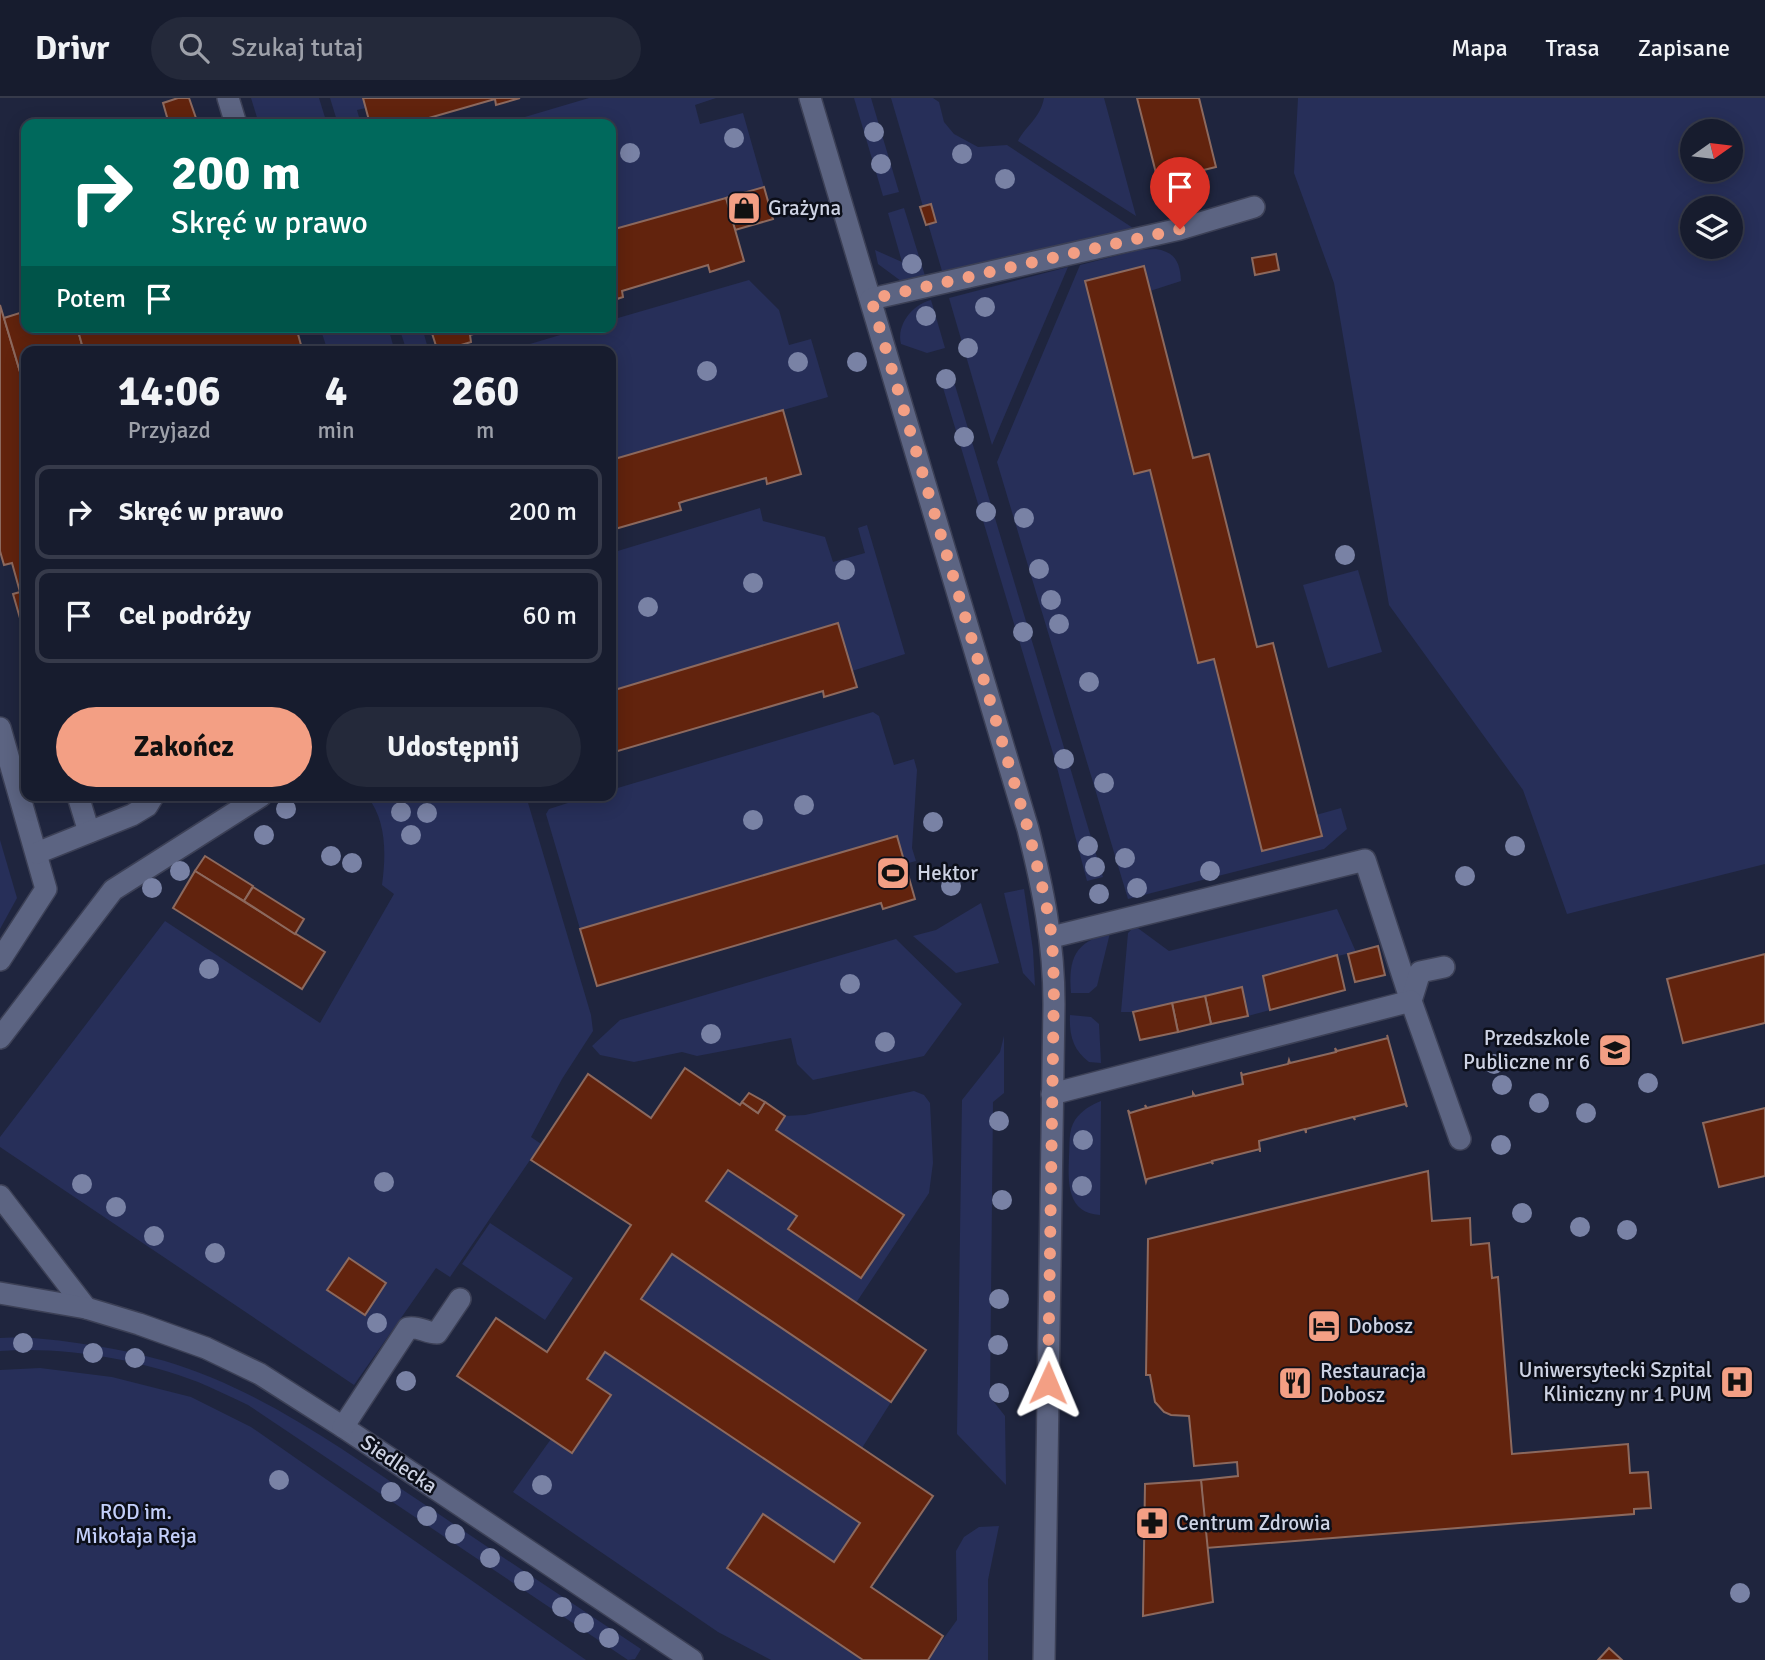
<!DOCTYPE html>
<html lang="pl">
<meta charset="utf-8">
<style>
body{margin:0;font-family:Signika,sans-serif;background:#24293a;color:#f1f3f6;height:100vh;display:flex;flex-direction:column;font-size:26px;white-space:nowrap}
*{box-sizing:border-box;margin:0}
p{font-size:23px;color:#9ea1aa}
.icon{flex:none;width:38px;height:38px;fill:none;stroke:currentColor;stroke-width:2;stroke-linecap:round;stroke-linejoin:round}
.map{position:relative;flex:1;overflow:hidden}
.side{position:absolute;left:21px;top:248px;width:595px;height:455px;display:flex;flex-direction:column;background:#171c2e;border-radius:14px;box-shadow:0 4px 18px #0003,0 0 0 2px #363a4a}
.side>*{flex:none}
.banner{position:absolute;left:21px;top:21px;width:595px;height:214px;border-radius:14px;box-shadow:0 4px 18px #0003,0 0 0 2px #363a4a;background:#00695c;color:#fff;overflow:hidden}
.needle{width:46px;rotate:76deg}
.fabs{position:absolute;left:1680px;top:21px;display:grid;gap:14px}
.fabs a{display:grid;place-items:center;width:63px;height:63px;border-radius:50%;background:#171c2e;box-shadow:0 4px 18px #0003,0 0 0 2px #363a4a;font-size:35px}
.pin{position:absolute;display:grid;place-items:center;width:60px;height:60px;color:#fff;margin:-72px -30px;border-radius:50% 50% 50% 0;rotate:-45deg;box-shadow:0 0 7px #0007}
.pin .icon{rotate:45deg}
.me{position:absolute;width:77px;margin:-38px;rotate:1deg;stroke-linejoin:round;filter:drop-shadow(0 0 5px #0008)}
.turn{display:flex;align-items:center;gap:24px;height:147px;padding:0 35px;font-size:32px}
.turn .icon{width:91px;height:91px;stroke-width:2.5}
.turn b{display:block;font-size:49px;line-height:60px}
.then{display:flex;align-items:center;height:66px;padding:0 35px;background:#0003;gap:14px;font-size:26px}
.eta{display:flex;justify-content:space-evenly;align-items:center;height:119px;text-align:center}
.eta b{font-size:42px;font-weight:800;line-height:49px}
.primary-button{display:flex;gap:14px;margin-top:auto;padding:14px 35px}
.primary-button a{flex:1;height:80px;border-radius:42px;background:#f39f84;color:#111;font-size:28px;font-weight:800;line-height:80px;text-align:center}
.primary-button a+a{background:#24293a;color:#f1f3f6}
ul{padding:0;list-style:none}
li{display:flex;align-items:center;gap:21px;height:94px;margin:0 14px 10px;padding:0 21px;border:4px solid #363a4a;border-radius:14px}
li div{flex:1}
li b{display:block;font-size:26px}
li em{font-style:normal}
header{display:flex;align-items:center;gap:42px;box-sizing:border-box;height:98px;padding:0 35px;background:#171c2e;border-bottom:2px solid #363a4a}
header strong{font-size:33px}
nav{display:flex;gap:38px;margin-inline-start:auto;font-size:24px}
.search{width:490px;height:63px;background:#24293a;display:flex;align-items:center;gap:18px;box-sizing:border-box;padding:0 24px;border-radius:38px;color:#9ea1aa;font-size:26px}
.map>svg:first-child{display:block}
.green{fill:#272f59;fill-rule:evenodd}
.building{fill:#62230d;stroke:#8c695e;stroke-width:2}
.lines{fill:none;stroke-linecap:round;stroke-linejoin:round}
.minor-casing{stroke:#3c4056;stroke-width:24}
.minor{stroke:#5c6482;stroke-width:21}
.tree{fill:#7982a5}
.route{stroke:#f39f84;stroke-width:12;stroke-dasharray:0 21.6}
.labels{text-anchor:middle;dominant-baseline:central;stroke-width:5;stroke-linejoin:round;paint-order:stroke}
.poi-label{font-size:21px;fill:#ced3e4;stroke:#0c0f1a;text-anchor:start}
.street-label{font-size:21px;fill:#ced3e4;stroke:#0c0f1a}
.park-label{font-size:21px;fill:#c3cffa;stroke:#0c0f1a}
</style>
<header>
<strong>Drivr</strong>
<div class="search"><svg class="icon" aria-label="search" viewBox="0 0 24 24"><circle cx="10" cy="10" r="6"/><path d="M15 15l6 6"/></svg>Szukaj tutaj</div>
<nav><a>Mapa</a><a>Trasa</a><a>Zapisane</a></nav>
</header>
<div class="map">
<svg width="1765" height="1562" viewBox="0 0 1765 1562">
<rect width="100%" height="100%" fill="#1f253e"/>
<g class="green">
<polygon points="251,0 319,0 327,26 259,26"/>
<polygon points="330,0 363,0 366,10 357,12 361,26 338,26"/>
<polygon points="589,0 716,0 695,7 700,26 743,15 764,89 611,132 611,26 501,26"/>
<polygon points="854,0 871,0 899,94 883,98"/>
<polygon points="891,0 933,0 939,4 944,24 954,36 978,49 1007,47 1136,132 942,173"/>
<path d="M1044 0H1104L1136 118 1018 43C1026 27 1040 21 1044 0Z"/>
<path d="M1298 0H1765V766L1567 816 1523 692 1389 507 1334 185 1294 75ZM1692 33H1731V72H1692ZM1692 110H1731V149H1692Z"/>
<polygon points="904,110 926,181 901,183 878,166 875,152 902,164 888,115"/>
<path d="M1156 151C1175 154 1180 164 1181 183L1150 193 1144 168 1086 183 1133 376 1150 372 1198 565 1214 561 1262 753 1321 738 1316 717 1341 710 1347 731 1324 751 1128 801 997 364 1080 167 1139 152Z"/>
<polygon points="1068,169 992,347 949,200"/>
<polygon points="749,182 779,212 789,247 811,241 828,299 611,362 611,254 503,254 587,229 611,229 611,222"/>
<path d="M931 202 945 250 927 255 901 246C896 227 912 207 931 202Z"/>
<polygon points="320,229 388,229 395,254 328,254"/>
<polygon points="399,229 422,229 429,254 407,254"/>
<polygon points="951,274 1103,779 1087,783 1055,662 941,283 939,277"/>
<polygon points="760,410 763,423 825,439 833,464 865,455 858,430 867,427 905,556 852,573 838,525 611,593 611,455"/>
<polygon points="1358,472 1382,554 1328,570 1303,487"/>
<polygon points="873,614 879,618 894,667 914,661 917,672 912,750 916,763 905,766 896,738 580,831 546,716 549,711 590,698 611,698 611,692"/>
<path d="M367 698H526L591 917 593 933 562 981 531 1039 541 1046 450 1179 436 1170 354 1287 0 1049V1039L165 823 320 925 394 796 382 787C386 757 387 723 367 698Z"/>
<polygon points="0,742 17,800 0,831"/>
<polygon points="1024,791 1033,852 1035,888 1023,875 1004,795"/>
<polygon points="981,805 999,865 956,875 913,838 936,832"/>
<polygon points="1337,811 1356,854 1300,866 1300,869 1263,878 1270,912 1248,918 1242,889 1133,914 1121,914 1128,835 1135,828 1169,853"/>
<path d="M1110 835 1097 888 1089 895H1071C1068 860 1075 844 1110 835Z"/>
<polygon points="896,841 962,906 924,958 813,982 797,966 791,940 697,958 682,954 634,964 600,957 592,948 620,922"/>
<path d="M1070 917 1091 919 1099 926 1101 965 1089 964C1073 952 1069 937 1070 917Z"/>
<polygon points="1004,938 1004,995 993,1004 990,1299 1005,1318 1006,1387 957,1336 962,1002 1000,954"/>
<polygon points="914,993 924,997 930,1005 933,1065 929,1095 856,1205 706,1103 728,1072 797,1118 788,1132 861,1180 904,1116 776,1032 785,1018 805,1017"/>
<path d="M1101 1003 1100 1117C1067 1115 1068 1085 1069 1059 1070 1046 1068 1033 1075 1022 1082 1012 1091 1007 1101 1003Z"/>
<polygon points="490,1125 573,1180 545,1222 462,1166"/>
<polygon points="672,1156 891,1304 862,1350 641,1201"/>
<path d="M23 1239C71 1243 119 1250 165 1263 260 1291 343 1352 424 1406 496 1455 569 1503 641 1551L635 1561 628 1562 248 1307C231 1299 215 1291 198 1284 139 1261 63 1248 0 1253V1240Z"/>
<polygon points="605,1254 860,1425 834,1464 763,1416 727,1470 863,1562 771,1562 718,1534 513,1394 551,1341 571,1355 611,1297 587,1281"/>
<polygon points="40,1270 112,1279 191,1299 251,1329 586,1562 0,1562 0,1272"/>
<polygon points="999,1428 988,1482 988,1562 928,1562 957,1522 956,1453 964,1439 979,1429"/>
</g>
<g class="building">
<polygon points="178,0 189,0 197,23 186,26 169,26 163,5"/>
<polygon points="363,0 520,0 496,7 495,1 408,26 370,26"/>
<polygon points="1137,0 1199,0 1216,69 1158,83"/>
<polygon points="764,89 773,121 735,132 726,100"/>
<polygon points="726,100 744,163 710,174 708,167 622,193 623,199 611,203 611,132"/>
<polygon points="931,106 936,124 926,127 920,109"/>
<polygon points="1276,156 1279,172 1255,177 1252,160"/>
<polygon points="1144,168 1193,360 1209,356 1257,549 1273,545 1322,738 1262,753 1214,561 1198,565 1150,372 1134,376 1085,183"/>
<polygon points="0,207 26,294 26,541 13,496 20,494 12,465 4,467 0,453"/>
<polygon points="26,213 26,229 77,229 84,254 26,254 26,294 4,220"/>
<polygon points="77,229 296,229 303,254 84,254"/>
<polygon points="430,229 497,229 470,237 471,244 438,254"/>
<polygon points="783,312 801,376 767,386 766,380 685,403 679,405 681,412 615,431 613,425 611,426 611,362"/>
<polygon points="838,525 857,589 824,599 823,593 611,655 611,593"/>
<polygon points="897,738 915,801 883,811 881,805 597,888 580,831"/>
<polygon points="205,758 253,788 244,803 195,773"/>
<polygon points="195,773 325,854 302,891 173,810"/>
<polygon points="253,789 304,821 295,836 244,803"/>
<polygon points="1378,848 1385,877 1355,884 1348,856"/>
<polygon points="1765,856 1765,925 1683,945 1667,881"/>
<polygon points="1337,857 1345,892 1270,912 1263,878"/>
<polygon points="1242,889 1248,918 1211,926 1205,898"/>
<polygon points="1205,898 1211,926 1178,934 1172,905"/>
<polygon points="1172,905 1178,934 1140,942 1133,914"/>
<polygon points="1387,937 1407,1009 1405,1006 1354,1019 1355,1022 1353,1019 1306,1031 1306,1035 1305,1031 1259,1043 1260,1054 1260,1051 1212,1063 1213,1066 1211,1064 1147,1081 1146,1084 1128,1012 1130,1015 1146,1010 1145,1007 1147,1010 1193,998 1193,995 1195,998 1243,986 1241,974 1242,977 1288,966 1289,962 1290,965 1336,954 1335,950 1337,953 1388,940"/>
<polygon points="685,970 740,1007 742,1004 758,1015 765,1004 785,1018 776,1032 904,1117 861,1180 788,1131 797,1118 728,1072 706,1103 926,1252 891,1304 672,1156 641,1201 933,1398 871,1489 943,1538 928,1562 863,1562 727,1470 763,1416 834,1464 860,1425 605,1254 587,1281 611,1297 572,1355 457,1278 496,1220 547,1254 631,1127 531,1062 588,976 651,1020"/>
<polygon points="749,995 765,1004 758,1015 742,1004"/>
<polygon points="1765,1010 1765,1078 1719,1089 1703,1025"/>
<polygon points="1428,1073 1432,1123 1470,1120 1471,1147 1489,1145 1492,1180 1498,1179 1512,1356 1628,1346 1630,1375 1648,1374 1651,1410 1634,1411 1634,1416 1206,1450 1201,1382 1238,1378 1237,1364 1194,1368 1189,1318 1171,1317 1164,1314 1155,1304 1150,1277 1146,1277 1148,1141"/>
<polygon points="349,1160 386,1185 365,1217 327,1192"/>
<polygon points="1201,1382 1213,1504 1143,1518 1145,1386"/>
<polygon points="1609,1550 1622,1562 1598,1562"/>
</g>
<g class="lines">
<g class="minor-casing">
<g id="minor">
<polyline points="228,0 236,26"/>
<path d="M810 0 1028 731C1043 791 1054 844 1054 906L1044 1562"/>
<polyline points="871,201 1180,131 1254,109"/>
<polyline points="0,630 46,791 0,862"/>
<polyline points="78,698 89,734"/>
<polyline points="37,755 132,717 147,708 153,698"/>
<polyline points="1052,839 1365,762 1411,903"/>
<polyline points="1411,903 1420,874 1444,869"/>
<polyline points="0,940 113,792 261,698"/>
<polyline points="1052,996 1411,903 1460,1041"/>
<polyline points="0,1098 86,1210"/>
<polyline points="0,1195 86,1210 139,1226 206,1250 260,1276 343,1329 692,1562"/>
<path d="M343 1329 408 1230C419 1228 426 1235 437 1235L460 1201"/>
</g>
</g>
<use href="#minor" class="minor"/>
</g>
<g class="tree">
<circle cx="874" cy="34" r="10"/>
<circle cx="734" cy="40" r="10"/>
<circle cx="630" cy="55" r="10"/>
<circle cx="962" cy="56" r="10"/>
<circle cx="881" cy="66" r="10"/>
<circle cx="1005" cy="81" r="10"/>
<circle cx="912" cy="166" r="10"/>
<circle cx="985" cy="209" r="10"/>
<circle cx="926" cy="218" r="10"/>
<circle cx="968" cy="250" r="10"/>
<circle cx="798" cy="264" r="10"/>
<circle cx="857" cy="264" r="10"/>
<circle cx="707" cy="273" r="10"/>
<circle cx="946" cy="281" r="10"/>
<circle cx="964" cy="339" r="10"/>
<circle cx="986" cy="414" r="10"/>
<circle cx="1024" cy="420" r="10"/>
<circle cx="1345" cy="457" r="10"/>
<circle cx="1039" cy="471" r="10"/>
<circle cx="845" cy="472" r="10"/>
<circle cx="753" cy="485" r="10"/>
<circle cx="1051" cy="502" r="10"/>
<circle cx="648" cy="509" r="10"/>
<circle cx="1059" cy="526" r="10"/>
<circle cx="1023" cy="534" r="10"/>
<circle cx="1089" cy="584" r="10"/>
<circle cx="1064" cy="661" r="10"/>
<circle cx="1104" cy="685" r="10"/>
<circle cx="804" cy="707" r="10"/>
<circle cx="286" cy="711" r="10"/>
<circle cx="401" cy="714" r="10"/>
<circle cx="427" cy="715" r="10"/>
<circle cx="753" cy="722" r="10"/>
<circle cx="933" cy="724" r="10"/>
<circle cx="264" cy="737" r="10"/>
<circle cx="411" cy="737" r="10"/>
<circle cx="1088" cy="748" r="10"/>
<circle cx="1515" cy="748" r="10"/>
<circle cx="331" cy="758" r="10"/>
<circle cx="1125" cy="760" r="10"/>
<circle cx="352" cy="765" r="10"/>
<circle cx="1095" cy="769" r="10"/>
<circle cx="180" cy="773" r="10"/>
<circle cx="1210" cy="773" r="10"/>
<circle cx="1465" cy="778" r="10"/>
<circle cx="951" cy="788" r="10"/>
<circle cx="152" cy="790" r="10"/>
<circle cx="1137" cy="790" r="10"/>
<circle cx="1099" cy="796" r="10"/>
<circle cx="209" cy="871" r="10"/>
<circle cx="850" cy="886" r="10"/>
<circle cx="711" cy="936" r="10"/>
<circle cx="885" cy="944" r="10"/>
<circle cx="1494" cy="966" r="10"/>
<circle cx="1648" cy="985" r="10"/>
<circle cx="1502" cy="987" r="10"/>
<circle cx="1539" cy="1005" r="10"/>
<circle cx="1586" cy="1015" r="10"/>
<circle cx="999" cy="1023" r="10"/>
<circle cx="1083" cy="1042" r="10"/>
<circle cx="1501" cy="1047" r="10"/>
<circle cx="384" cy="1084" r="10"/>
<circle cx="82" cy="1086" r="10"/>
<circle cx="1082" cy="1088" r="10"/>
<circle cx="1002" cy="1102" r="10"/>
<circle cx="116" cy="1109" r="10"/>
<circle cx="1522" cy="1115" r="10"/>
<circle cx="1580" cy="1129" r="10"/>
<circle cx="1627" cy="1132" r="10"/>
<circle cx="154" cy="1138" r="10"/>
<circle cx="215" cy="1155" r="10"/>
<circle cx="999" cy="1201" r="10"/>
<circle cx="377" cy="1225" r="10"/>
<circle cx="23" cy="1245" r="10"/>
<circle cx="998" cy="1247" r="10"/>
<circle cx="93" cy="1255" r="10"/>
<circle cx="135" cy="1260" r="10"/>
<circle cx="406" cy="1283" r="10"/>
<circle cx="999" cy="1295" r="10"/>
<circle cx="279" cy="1382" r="10"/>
<circle cx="542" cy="1387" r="10"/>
<circle cx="391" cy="1394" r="10"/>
<circle cx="427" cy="1418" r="10"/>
<circle cx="455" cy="1436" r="10"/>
<circle cx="490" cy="1460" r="10"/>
<circle cx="524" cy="1483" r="10"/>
<circle cx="1740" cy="1495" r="10"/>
<circle cx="562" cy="1509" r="10"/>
<circle cx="584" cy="1525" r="10"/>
<circle cx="609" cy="1540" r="10"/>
</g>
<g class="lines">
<polyline class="route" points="1048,1285 1054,887 1052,839 1045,800 1028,731 871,201 1180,131"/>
</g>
<defs>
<g id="shop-square" transform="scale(1.75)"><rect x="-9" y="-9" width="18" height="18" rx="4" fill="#f39f84" stroke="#0c0f1a"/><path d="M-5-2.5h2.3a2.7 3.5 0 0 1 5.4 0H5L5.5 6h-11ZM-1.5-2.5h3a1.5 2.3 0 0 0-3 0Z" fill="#111"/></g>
<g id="stadium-square" transform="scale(1.75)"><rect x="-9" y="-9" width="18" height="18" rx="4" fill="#f39f84" stroke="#0c0f1a"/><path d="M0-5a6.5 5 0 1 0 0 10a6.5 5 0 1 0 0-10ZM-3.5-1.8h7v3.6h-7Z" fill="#111"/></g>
<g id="school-square" transform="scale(1.75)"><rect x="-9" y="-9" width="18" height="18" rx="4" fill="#f39f84" stroke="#0c0f1a"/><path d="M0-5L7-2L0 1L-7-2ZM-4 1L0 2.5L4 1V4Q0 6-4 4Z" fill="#111"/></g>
<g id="hotel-square" transform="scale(1.75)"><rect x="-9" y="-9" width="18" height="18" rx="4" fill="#f39f84" stroke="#0c0f1a"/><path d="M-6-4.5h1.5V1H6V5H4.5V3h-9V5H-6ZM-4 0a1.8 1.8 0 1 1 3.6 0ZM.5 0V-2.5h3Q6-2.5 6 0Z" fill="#111"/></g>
<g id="hospital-square" transform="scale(1.75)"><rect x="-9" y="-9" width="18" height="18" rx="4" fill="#f39f84" stroke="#0c0f1a"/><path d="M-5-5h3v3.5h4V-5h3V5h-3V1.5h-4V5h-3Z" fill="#111"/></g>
<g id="restaurant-square" transform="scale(1.75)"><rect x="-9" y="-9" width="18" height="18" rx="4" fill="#f39f84" stroke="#0c0f1a"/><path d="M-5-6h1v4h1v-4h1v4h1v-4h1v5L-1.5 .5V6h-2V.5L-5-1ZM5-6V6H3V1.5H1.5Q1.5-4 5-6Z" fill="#111"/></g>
<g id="pharmacy-square" transform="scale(1.75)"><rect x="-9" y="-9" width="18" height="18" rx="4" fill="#f39f84" stroke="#0c0f1a"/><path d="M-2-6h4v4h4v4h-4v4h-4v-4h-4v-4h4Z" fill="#111"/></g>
</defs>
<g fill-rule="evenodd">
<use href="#shop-square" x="744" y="110"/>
<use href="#stadium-square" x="893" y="775"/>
<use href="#school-square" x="1615" y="952"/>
<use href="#hotel-square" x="1324" y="1228"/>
<use href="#hospital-square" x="1737" y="1284"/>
<use href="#restaurant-square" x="1295" y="1285"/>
<use href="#pharmacy-square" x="1152" y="1425"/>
</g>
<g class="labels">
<g class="poi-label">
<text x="768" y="110">Grażyna</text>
<text x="917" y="775">Hektor</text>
<text x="1590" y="940" text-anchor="end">Przedszkole<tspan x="1590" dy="24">Publiczne nr 6</tspan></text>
<text x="1348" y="1228">Dobosz</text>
<text x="1712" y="1272" text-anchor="end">Uniwersytecki Szpital<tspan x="1712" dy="24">Kliniczny nr 1 PUM</tspan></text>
<text x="1320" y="1273">Restauracja<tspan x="1320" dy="24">Dobosz</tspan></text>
<text x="1176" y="1425">Centrum Zdrowia</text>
</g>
<g class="street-label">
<text transform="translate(399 1366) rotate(34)">Siedlecka</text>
</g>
<g class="park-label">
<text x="136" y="1414">ROD im.<tspan x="136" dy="24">Mikołaja Reja</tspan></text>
</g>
</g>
</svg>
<div class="fabs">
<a><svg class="needle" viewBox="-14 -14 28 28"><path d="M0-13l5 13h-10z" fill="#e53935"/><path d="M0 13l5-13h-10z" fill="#9ea1aa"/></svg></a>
<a><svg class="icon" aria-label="layers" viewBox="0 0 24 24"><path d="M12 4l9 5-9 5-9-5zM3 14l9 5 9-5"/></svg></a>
</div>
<div class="pin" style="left:1180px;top:131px;background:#d93025"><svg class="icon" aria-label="arrive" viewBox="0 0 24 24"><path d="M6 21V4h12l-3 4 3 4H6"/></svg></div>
<svg class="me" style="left:1048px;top:1285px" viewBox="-20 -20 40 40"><path d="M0-17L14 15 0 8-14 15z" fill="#f39f84" stroke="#fff" stroke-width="4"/></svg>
<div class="banner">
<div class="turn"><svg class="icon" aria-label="right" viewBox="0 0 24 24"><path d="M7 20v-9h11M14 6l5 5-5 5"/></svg><div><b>200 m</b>Skręć w prawo</div></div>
<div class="then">Potem<svg class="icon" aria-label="arrive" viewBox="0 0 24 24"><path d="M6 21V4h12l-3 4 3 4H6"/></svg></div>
</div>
<section class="side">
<div class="eta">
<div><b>14:06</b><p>Przyjazd</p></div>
<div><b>4</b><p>min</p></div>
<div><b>260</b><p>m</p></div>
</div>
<ul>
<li><svg class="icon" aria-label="right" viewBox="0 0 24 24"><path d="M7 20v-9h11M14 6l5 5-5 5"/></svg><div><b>Skręć w prawo</b></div><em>200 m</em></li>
<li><svg class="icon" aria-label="arrive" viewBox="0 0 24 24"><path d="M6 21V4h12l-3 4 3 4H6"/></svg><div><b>Cel podróży</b></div><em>60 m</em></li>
</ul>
<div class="primary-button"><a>Zakończ</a><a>Udostępnij</a></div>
</section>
</div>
